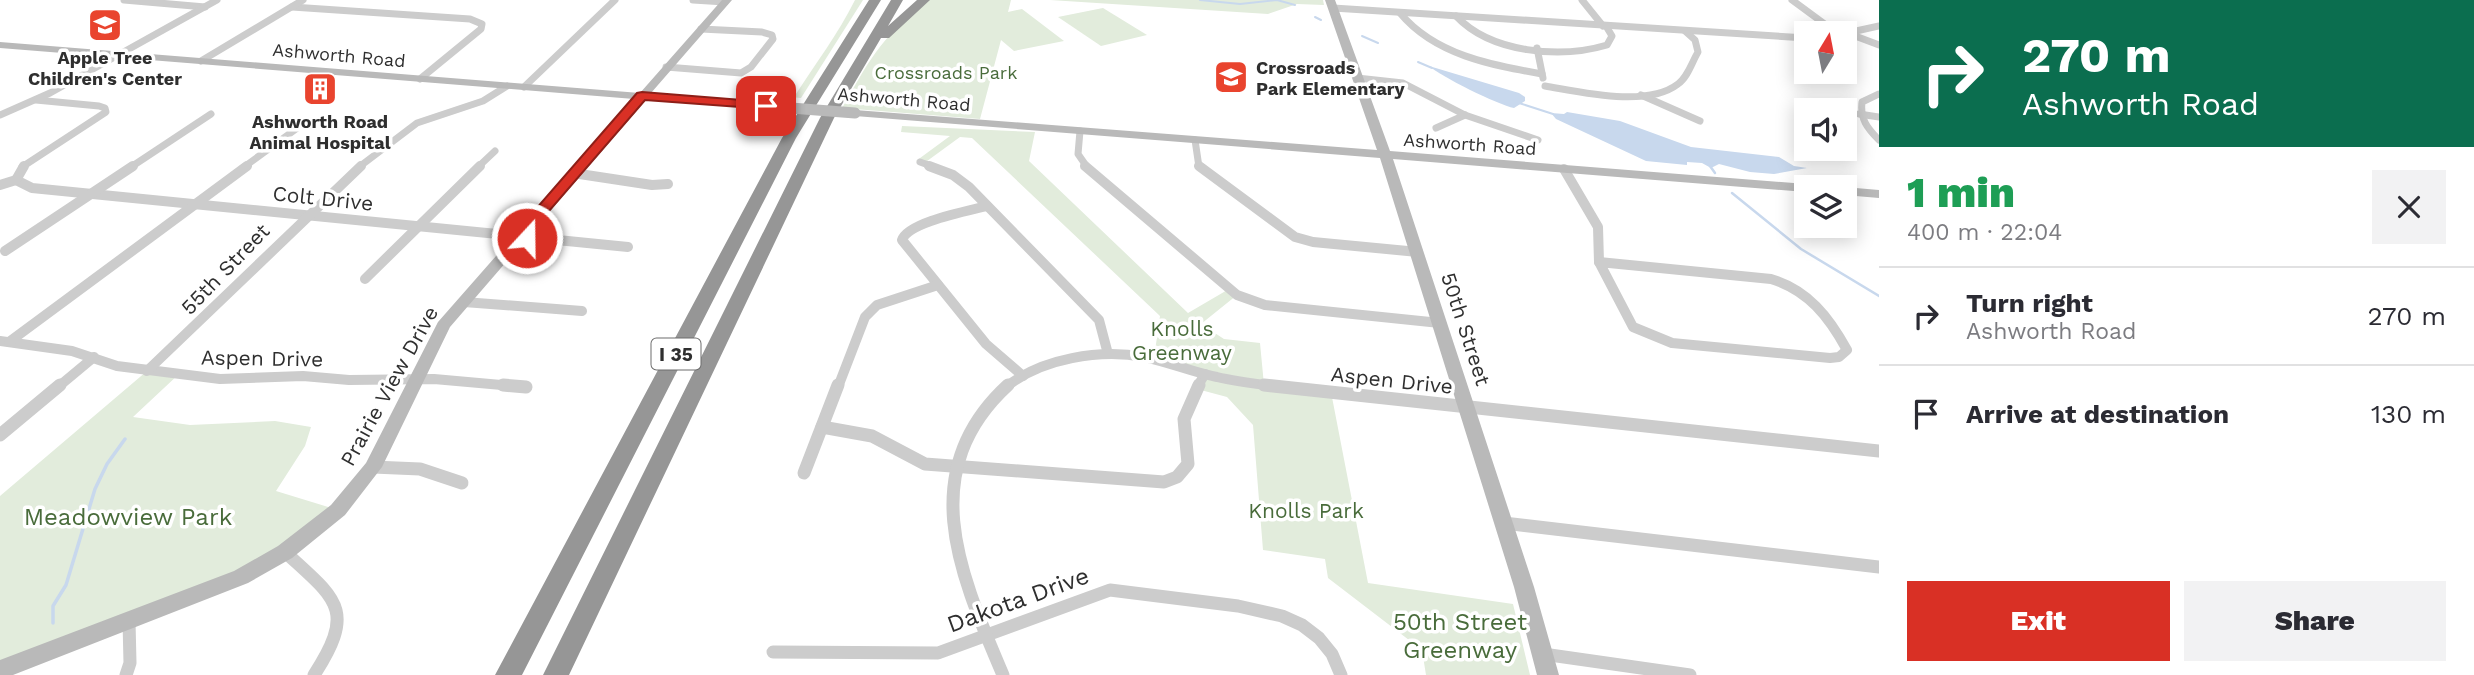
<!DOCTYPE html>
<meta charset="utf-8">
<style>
body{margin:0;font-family:"Work Sans",sans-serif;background:#f2f2f3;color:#2b2b33;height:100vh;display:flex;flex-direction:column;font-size:26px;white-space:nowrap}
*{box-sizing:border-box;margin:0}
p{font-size:23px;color:#7c7c81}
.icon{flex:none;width:38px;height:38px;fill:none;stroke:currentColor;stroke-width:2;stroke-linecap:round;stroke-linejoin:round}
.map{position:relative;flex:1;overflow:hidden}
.details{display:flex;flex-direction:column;background:#fff;width:595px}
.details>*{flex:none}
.hud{background:#0b6e4f;color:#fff;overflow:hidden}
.needle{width:46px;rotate:10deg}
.buttons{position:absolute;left:1794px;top:21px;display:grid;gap:14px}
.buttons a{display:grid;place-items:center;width:63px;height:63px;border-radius:0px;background:#fff;box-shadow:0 4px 18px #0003;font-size:35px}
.pin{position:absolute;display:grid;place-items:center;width:60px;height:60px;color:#fff;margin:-30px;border-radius:14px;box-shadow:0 4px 10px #0006}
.me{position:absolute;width:77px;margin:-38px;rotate:21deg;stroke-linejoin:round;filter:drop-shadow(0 0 5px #0008)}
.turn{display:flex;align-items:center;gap:24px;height:147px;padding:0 28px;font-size:32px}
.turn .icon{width:91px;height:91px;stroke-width:2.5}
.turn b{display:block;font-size:49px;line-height:60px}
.round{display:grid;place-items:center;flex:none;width:74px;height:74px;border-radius:0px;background:#f2f2f3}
.summary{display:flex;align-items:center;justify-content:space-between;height:119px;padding:0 28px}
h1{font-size:42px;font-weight:800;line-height:52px;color:#1e9e55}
.primary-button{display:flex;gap:14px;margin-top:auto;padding:14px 28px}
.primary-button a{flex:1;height:80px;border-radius:0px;background:#d93025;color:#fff;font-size:28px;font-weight:800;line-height:80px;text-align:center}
.primary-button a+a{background:#f2f2f3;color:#2b2b33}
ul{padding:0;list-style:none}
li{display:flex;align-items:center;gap:21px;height:98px;padding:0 28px;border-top:2px solid #e1e1e2}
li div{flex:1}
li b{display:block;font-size:26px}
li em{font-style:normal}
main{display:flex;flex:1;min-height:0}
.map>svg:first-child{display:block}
.green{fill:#e2ecdc}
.water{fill:#c8d8ed}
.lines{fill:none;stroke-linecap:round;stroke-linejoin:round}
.stream-far2{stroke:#c8d8ed;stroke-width:2}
.stream-far1{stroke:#c8d8ed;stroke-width:2.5}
.stream{stroke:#c8d8ed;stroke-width:3.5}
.street-far2{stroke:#ccc;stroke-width:7}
.street-far1{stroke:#ccc;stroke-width:10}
.street{stroke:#ccc;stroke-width:13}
.secondary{fill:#b9b9b9;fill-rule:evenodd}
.highway{fill:#969696;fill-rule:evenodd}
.secondary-bridge{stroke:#b9b9b9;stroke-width:11}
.route{fill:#d93025;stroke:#8d1f18;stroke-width:2}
.labels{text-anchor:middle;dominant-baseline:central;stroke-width:7;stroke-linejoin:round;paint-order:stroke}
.far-street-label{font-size:18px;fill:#2f2f2f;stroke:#fff}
.far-poi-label{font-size:18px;font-weight:bold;fill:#2f2f2f;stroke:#fff}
.far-park-label{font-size:18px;fill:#496c3b;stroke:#fff}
.shield{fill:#fff;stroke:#6d6d6d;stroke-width:2}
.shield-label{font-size:19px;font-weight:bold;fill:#2f2f2f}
.street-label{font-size:21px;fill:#2f2f2f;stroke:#fff}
.park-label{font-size:21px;fill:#496c3b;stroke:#fff}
.near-park-label{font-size:24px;fill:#496c3b;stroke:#fff}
.near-street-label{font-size:24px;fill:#2f2f2f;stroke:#fff}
</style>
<main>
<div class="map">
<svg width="1879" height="675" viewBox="0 0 1879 675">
<rect width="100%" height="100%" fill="#fff"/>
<g class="green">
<path d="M855 0H863L801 98 790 97 796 94C816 63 838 34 855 0Z"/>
<path d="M928 0H1011L1008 12 1022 9 1064 41 1014 51 1001 40 980 119 842 108 845 103 861 104 846 102C870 57 886 33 928 0Z"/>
<polygon points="1050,0 1323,0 1324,5 1297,4 1268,14"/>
<polygon points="1103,8 1147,35 1101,46 1058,17"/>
<polygon points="902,126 1035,132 1029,161 1188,313 1229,289 1237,295 1201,324 1224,339 1260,343 1264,385 1331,392 1368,583 1513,604 1530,675 1426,675 1422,650 1328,578 1325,559 1263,550 1253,425 1227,397 1197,389 1205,375 1154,358 1160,316 972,138 960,137 923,164 916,161 950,136 901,132"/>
<polygon points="147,371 179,374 133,417 190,425 275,421 311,427 305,446 276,491 338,510 285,552 0,670 0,496"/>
</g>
<g class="water">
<path d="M1429 66 1519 93 1525 97V101L1514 108C1498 105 1440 76 1429 66Z"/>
<polygon points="1567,112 1620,121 1691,147 1779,157 1794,166 1807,168 1774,174 1750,172 1719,164 1711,168 1702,163 1687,162 1687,165 1646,161 1556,119 1551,113 1564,114"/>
</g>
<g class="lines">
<g class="stream-far2">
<polyline points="1200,0 1240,4 1277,0 1295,5"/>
<polyline points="1315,17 1321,20"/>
<polyline points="1362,36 1378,43"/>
<polyline points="1418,62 1432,68"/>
<polyline points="1519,103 1553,114"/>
</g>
<g class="stream-far1">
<polyline points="1710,166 1715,173"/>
<polyline points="1732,193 1801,249 1879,296"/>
</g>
<polyline class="stream" points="53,623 53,606 66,585 95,489 107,464 125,439"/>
<g class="street-far2">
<polyline points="124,0 205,7"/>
<polyline points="693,0 725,2"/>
<polyline points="1582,0 1603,26"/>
<polyline points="1792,0 1826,25 1879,45"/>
<polyline points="292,7 470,19 482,24 481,29 420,79"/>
<polyline points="1333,8 1806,38"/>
<path d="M1400 13C1435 55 1491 65 1542 74"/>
<path d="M1456 16C1491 53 1560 59 1607 45L1612 36 1606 26"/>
<polyline points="1847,33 1879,26"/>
<polyline points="1537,48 1543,78"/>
<polyline points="201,61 303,0"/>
<polyline points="666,67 741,73 751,67 773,39 772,35 762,32 701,29"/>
<polyline points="1357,78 1403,83 1465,115 1538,140"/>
<path d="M1545 86C1581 92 1647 108 1678 84 1688 77 1692 62 1698 52L1695 40 1685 31"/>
<polyline points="524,87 615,0"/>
<path d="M1879 94 1862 102C1860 119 1867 128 1879 140"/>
<polyline points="1641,95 1700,121"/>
<polyline points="1859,114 1879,117"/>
<polyline points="0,115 50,93 217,0"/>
<polyline points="1436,128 1465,115"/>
<polyline points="1080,131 1078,154 1087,167"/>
<polyline points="1195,140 1199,167"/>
<polyline points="920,162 934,167"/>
<polyline points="22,167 106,112 105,108 99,106 36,100"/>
<polyline points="131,167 211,114"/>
<polyline points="244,167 296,129"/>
<polyline points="359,167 417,123 483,101 507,86"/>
<polyline points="478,167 495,151"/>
</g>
<g class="street-far1">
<polyline points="929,166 953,175 969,187 1099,320 1108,354"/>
<polyline points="1085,166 1237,295 1265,305 1440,323"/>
<polyline points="1199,166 1295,237 1313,242 1418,252"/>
<polyline points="1564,169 1598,227 1599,262"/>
<polyline points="573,173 652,185 668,184"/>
<polyline points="16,180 32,188 628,247"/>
<polyline points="16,180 24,166"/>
<polyline points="0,185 16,180"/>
<path d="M987 206C968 211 908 222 902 240L986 344 1023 376"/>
<polyline points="5,251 133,166"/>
<path d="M1599 262 1771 279C1808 290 1829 317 1847 350L1839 357 1830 358 1672 343 1633 327Z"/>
<polyline points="365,279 480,166"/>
<polyline points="464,302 582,311"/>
<polyline points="0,341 72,351 117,366 220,379 303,376 349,380 434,379 523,387"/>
<polyline points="9,342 247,166"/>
<polyline points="147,371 361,166"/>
<polyline points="58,387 94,357"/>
<polyline points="838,387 865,317 877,305 938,285"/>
<path d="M1006 387C1042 358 1100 349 1144 357 1169 362 1192 372 1217 377 1238 382 1259 384 1280 387"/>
<polyline points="1197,387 1205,374"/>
</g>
<g class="street">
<polyline points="503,385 526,387"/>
<polyline points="1264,385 1879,451"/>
<polyline points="822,427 872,436 925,464 1164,482 1177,477 1188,464 1184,419 1199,385"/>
<polyline points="0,435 60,385"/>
<polyline points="373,467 420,469 462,483"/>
<polyline points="804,473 838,385"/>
<polyline points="1504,523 1879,567"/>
<path d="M285 552C336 599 357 609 314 675"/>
<polyline points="773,652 938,653 1110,590 1238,606 1282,616 1302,625 1319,638 1332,654 1341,675"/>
<polyline points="1543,654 1690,675"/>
<polyline points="126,675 130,663 129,621"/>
<path d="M1003 675C961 576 913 472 1008 385"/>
</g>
<g class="secondary">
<polygon points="722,0 732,0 651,93 791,105 795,106 795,110 646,100 450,327 382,467 345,515 292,558 248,583 13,675 0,675 0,660 234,571 278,546 331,505 366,463 438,322 634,99 0,48 0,42 640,93"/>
<polygon points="1325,0 1335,0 1390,151 1806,184 1812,187 1806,187 1806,192 1393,159 1534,587 1559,675 1537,675 1514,587 1380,158 855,116 849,113 855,110 1377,150"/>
<polygon points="1843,187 1844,187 1879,190 1879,198 1844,195"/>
</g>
<g class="highway">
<polygon points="869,0 881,0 796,138 522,675 495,675 782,138"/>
<polygon points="891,0 903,0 888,26 917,0 930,0 889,38 881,38 834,118 569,675 543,675 820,118"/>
</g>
<polyline class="secondary-bridge" points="791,108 855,113"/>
</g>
<polygon class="route" points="642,92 766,102 771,106 766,109 645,100 529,234 534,238 532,241 514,240 514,234 637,93"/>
<defs>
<g id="school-square" transform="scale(1.75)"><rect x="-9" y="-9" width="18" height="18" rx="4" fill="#e9442e" stroke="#fff"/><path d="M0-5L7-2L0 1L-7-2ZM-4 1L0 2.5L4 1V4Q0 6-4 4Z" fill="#fff"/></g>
<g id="building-square" transform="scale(1.75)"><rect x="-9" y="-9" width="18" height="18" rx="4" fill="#e9442e" stroke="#fff"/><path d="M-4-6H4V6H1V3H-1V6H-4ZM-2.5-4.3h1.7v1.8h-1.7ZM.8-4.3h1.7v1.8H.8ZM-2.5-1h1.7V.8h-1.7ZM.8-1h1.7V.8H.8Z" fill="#fff"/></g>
</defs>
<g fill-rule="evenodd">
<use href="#school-square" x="105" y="25"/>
<use href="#school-square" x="1231" y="77"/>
<use href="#building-square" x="320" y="89"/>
</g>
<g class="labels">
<g class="far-street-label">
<text transform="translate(339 55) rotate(5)">Ashworth Road</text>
<text transform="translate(904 99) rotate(5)">Ashworth Road</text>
<text transform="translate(1470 144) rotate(4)">Ashworth Road</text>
</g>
<g class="far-poi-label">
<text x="105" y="57">Apple Tree<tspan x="105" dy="21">Children's Center</tspan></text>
<text x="1256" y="67" text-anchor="start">Crossroads<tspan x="1256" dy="21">Park Elementary</tspan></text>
<text x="320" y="121">Ashworth Road<tspan x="320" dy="21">Animal Hospital</tspan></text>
</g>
<g class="far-park-label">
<text x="946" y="72">Crossroads Park</text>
</g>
<rect class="shield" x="651.5" y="338.5" width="49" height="31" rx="5"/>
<g class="shield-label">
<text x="676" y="354">I 35</text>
</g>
<g class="street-label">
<text transform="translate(323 198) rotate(6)">Colt Drive</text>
<text transform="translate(225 269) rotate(-46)">55th Street</text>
<text transform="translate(1466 329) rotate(72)">50th Street</text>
<text transform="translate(262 358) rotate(1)">Aspen Drive</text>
<text transform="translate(1392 380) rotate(6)">Aspen Drive</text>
<text transform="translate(389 386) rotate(-61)">Prairie View Drive</text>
</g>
<g class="park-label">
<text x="1182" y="328">Knolls<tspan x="1182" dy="24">Greenway</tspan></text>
<text x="1306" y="510">Knolls Park</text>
</g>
<g class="near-park-label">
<text x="128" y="517">Meadowview Park</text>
<text x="1460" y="622">50th Street<tspan x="1460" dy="28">Greenway</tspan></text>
</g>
<g class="near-street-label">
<text transform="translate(1018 600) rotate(-20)">Dakota Drive</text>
</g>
</g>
</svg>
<div class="buttons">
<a><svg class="needle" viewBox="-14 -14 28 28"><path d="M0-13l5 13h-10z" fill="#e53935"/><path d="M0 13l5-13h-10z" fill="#7c7c81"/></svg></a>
<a><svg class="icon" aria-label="sound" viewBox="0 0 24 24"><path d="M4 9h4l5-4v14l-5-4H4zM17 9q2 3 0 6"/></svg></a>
<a><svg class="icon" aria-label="layers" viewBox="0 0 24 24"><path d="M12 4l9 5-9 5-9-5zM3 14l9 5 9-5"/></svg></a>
</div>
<div class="pin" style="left:766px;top:106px;background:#d93025"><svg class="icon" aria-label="arrive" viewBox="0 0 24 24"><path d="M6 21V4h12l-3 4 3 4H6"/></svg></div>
<svg class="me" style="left:527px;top:238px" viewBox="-20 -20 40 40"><circle r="17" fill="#d93025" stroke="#fff" stroke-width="3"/><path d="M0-11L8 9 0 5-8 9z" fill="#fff"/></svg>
</div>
<section class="details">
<div class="hud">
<div class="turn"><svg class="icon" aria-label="right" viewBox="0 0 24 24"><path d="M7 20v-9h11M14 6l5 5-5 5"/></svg><div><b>270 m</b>Ashworth Road</div></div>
</div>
<div class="summary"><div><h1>1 min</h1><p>400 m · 22:04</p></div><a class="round"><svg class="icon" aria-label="close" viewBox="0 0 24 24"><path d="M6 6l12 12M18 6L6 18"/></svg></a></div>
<ul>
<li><svg class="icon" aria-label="right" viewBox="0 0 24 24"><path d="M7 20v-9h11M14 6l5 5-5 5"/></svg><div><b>Turn right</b><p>Ashworth Road</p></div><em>270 m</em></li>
<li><svg class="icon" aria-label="arrive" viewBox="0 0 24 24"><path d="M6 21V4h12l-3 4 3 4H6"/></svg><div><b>Arrive at destination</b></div><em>130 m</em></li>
</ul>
<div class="primary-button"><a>Exit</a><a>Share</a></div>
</section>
</main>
